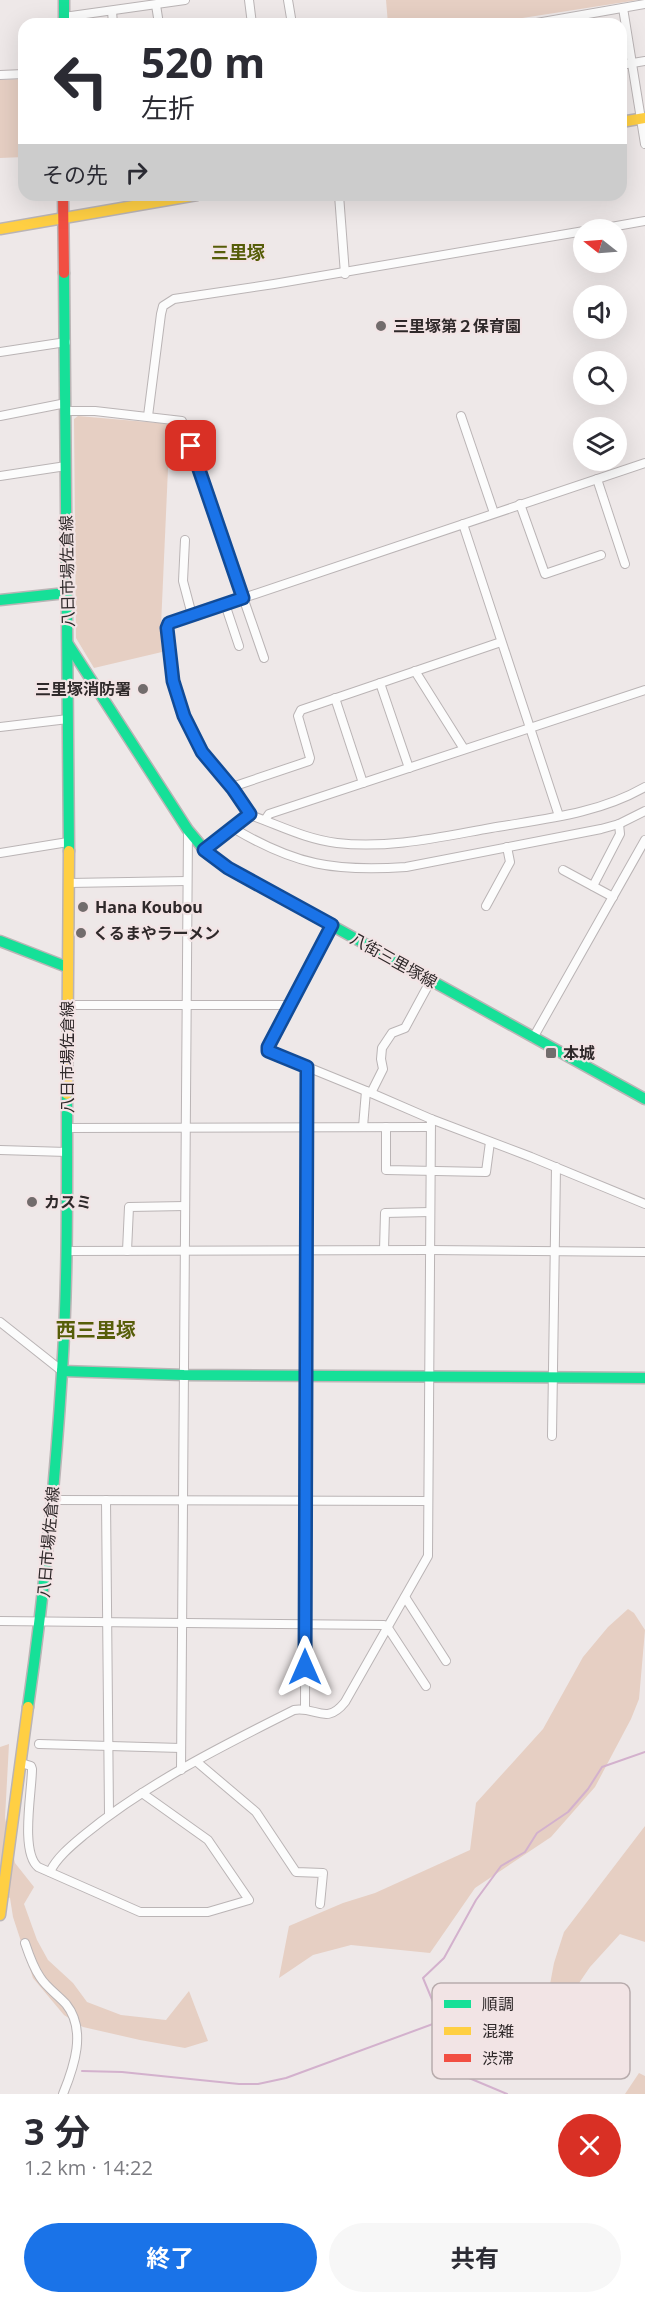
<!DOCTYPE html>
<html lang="ja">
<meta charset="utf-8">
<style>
body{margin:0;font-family:"Open Sans","Noto Sans JP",sans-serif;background:#f7f7f7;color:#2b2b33;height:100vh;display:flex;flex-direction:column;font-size:22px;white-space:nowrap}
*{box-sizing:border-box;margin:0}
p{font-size:20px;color:#7c7c81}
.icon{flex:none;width:33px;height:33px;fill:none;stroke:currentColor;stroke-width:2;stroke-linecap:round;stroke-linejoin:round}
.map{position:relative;height:2094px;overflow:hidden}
.sheet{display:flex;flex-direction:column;background:#fff;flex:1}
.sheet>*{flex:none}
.guide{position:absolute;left:18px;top:18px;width:609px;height:183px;border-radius:18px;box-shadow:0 6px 24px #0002;background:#fff;color:#2b2b33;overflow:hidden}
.needle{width:39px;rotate:287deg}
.controls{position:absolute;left:573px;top:219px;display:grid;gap:12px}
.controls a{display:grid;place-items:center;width:54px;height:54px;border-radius:50%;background:#fff;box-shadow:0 6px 24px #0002;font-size:30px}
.pin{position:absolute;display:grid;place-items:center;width:51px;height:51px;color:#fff;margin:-26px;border-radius:12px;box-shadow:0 3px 9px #0006}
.me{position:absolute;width:66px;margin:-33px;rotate:0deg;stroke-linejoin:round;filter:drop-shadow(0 0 4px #0008)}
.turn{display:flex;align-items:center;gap:21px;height:126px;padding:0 24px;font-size:27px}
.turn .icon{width:78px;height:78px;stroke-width:2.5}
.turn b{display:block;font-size:42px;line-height:51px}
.then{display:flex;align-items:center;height:57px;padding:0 24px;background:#0003;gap:12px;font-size:22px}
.round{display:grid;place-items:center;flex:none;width:63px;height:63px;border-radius:32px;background:#f7f7f7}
.headline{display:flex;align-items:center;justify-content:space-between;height:102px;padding:0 24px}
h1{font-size:36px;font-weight:700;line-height:45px}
.cta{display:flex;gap:12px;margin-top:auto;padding:12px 24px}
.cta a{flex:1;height:69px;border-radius:36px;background:#1a73e8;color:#fff;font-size:24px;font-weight:700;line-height:69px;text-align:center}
.cta a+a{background:#f7f7f7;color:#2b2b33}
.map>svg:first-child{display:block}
.green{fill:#e6cfc3}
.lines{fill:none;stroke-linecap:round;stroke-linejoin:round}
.stream{stroke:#d3b1cd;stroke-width:2}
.street-casing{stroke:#bab4b5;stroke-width:10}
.fast-casing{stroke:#bab4b5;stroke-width:13}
.slow-casing{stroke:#bab4b5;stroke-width:13}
.jam-casing{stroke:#bab4b5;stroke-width:13}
.street{stroke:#fcfcfc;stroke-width:8}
.fast{stroke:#16e098;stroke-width:10}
.slow{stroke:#ffcf43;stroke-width:10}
.jam{stroke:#f24e42;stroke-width:10}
.route-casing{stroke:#114b97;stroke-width:15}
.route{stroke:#1a73e8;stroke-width:10}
.poi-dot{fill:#726c6c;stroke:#f2e4e5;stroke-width:2}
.labels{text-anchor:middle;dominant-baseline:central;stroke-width:4.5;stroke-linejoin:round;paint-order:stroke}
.poi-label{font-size:16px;font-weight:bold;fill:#2f292a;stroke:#f2e4e5;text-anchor:start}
.street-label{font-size:16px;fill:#2f292a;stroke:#f2e4e5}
.neighbourhood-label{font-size:18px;font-weight:bold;fill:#565d08;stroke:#f2e4e5}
.quarter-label{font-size:20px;font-weight:bold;fill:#565d08;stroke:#f2e4e5}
.key{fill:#f2e4e5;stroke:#b8acad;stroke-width:1.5}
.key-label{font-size:16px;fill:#2f292a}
</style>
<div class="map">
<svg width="645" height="2094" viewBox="0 0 645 2094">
<rect width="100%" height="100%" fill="#eee8e8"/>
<g class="green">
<polygon points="386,0 638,0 484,24 388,24"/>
<polygon points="24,79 24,157 0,158 0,80"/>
<polygon points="78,416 170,424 161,626 162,652 94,668 76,638 74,419"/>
<polygon points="628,1609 634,1613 645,1630 639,1699 631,1719 595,1787 551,1837 475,1888 430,1953 351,1945 313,1955 279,1978 289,1926 343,1903 375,1893 470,1850 476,1803 543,1729 583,1657 608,1627"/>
<polygon points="9,1744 5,1818 15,1863 34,1887 24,1904 37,1940 48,1960 73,1983 87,2002 121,2015 166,2020 189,1991 208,2041 185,2048 140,2040 83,2027 64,2015 33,1978 13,1917 10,1898 0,1894 0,1747"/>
<polygon points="645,1826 645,1942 620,1934 590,1967 564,2005 548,1995 554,1963 564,1932"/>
<polygon points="639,2073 645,2076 645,2094 625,2094"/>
</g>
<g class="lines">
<g class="stream">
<polyline points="82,2071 122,2072 239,2084 258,2084 286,2078 441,2021"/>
<polyline points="507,2094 469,2078 456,2069 441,2021 423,1978 444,1958 476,1900 501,1866 525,1852 537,1833 568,1812 588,1789 602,1767 645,1752"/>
</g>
<g class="street-casing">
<g id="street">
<polyline points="249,0 252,24"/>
<polyline points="288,0 292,24"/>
<polyline points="156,5 159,24"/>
<polyline points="623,8 645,144"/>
<polyline points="112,11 113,24"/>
<polyline points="64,17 185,0"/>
<polyline points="531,24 645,4"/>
<polyline points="621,65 645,61"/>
<polyline points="0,75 24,74"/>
<polyline points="339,195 345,274"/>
<polyline points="594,230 645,221"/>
<polyline points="0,352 66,342"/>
<polyline points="66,411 95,411 182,421 264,658"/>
<polyline points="0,416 66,403"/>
<polyline points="148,416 161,314 163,306 174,299 274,284 584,231"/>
<polyline points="461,416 494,513"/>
<polyline points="0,476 66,466"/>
<polyline points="597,479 625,564"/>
<polyline points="520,504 545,574 601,555"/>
<polyline points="463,524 559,816"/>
<polyline points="185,540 183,581 192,615"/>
<polyline points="225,604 239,646"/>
<polyline points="415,671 464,749"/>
<polyline points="380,683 409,768"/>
<polyline points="335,698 363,783"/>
<polyline points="0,727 68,719"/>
<polyline points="233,789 238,785 309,761 310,758 298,716 301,710 501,642"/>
<polyline points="250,815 233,789 202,752 184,716 173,681 167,628 169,623 645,463"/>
<polyline points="265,820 269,814 645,690"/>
<path d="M233 828C295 865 334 872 406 867L601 829 619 824 645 811"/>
<path d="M204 850 250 815C279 825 305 839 337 843 389 849 440 837 491 828 544 819 598 814 645 787"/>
<polyline points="0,853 68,842"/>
<polyline points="563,870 613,897"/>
<polyline points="69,883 187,881"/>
<polyline points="593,886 620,834 619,824"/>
<polyline points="486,906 510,862 507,847"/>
<polyline points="332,925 268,1047 268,1051 371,1093 431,1119 531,1157 645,1204"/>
<polyline points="68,1005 289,1005"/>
<polyline points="533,1038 645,840"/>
<polyline points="371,1093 383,1069 381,1059 382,1048 392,1033 405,1028 431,980"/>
<polyline points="363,1127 366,1091"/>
<polyline points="386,1127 386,1170 486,1172 490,1142"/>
<polyline points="67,1128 430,1127"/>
<polyline points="0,1150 67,1152"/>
<polyline points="384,1250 385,1213 430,1212"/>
<polyline points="66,1251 430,1250 645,1252"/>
<polyline points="127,1251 129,1207 185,1206"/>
<polyline points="0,1322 62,1371"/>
<polyline points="552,1436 556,1167"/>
<polyline points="52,1500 428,1501"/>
<polyline points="106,1500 109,1814"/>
<polyline points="405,1597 446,1661"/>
<polyline points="0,1621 384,1625 388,1628 426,1686"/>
<polyline points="305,1709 307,1067"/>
<polyline points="39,1744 181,1748"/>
<polyline points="197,1762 256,1812 296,1872 323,1873 320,1904"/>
<path d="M21 1763 31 1766 32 1769C32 1791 20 1852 38 1867L140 1912H208L249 1900 208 1840 142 1793"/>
<polyline points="181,1770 188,830"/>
<path d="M50 1872C56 1858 72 1845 84 1835 146 1784 222 1746 294 1710 316 1706 326 1726 345 1702L428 1556 431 1119"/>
<path d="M25 1943C29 1955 33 1967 40 1977 46 1987 58 1995 66 2004 87 2030 74 2067 63 2094"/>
</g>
</g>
<g class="fast-casing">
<g id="fast">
<polyline points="64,0 64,24"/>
<polyline points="64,273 69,851"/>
<polyline points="0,600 66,593"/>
<polyline points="68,644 188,830 208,854 228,868 645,1099"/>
<polyline points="0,941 67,967"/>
<polyline points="62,1371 184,1375 645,1378"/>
<path d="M28 1707C44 1596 55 1484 62 1372 68 1280 67 1187 67 1094"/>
</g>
</g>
<g class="slow-casing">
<g id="slow">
<polyline points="621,122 645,118"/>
<polyline points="0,229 197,195"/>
<polyline points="67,1094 69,851"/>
<polyline points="0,1915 28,1707"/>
</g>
</g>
<g class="jam-casing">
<polyline id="jam" points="63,195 64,273"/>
</g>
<use href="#street" class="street"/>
<use href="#fast" class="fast"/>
<use href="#slow" class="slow"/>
<use href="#jam" class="jam"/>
</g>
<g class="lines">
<g class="route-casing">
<polyline id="route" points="191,446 243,598 169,623 167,628 173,681 184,716 202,752 233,789 250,814 204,850 228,868 332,925 268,1047 268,1051 307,1067 305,1667"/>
</g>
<use href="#route" class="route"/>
</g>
<g class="poi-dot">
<circle cx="381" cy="326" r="6"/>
<circle cx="143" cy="689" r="6"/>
<circle cx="83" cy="907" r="6"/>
<circle cx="81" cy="933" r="6"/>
<rect x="545" y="1047" width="12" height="12" rx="3"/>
<circle cx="32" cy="1202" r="6"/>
</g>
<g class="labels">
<g class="poi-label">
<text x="393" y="326">三里塚第２保育園</text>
<text x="131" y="689" text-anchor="end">三里塚消防署</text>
<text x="95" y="907">Hana Koubou</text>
<text x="93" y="933">くるまやラーメン</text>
<text x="563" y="1053">本城</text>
<text x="44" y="1202">カスミ</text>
</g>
<g class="street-label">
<text transform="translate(67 571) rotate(-91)">八日市場佐倉線</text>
<text transform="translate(394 960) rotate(29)">八街三里塚線</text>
<text transform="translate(67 1057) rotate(-90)">八日市場佐倉線</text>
<text transform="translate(48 1542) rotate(-85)">八日市場佐倉線</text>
</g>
<g class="neighbourhood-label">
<text x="238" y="252">三里塚</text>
</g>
<g class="quarter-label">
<text x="96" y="1329">西三里塚</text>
</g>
</g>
<rect x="432" y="1983" width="198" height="96" rx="9" class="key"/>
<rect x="444" y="2000" width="27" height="8" fill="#16e098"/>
<rect x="444" y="2027" width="27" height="8" fill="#ffcf43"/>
<rect x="444" y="2054" width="27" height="8" fill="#f24e42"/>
<g class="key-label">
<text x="482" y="2010">順調</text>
<text x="482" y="2037">混雑</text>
<text x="482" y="2064">渋滞</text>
</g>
</svg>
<div class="controls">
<a><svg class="needle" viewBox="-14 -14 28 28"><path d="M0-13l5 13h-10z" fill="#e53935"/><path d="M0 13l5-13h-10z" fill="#7c7c81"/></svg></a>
<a><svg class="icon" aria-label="sound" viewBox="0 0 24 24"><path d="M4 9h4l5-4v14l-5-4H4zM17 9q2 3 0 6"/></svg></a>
<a><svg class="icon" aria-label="search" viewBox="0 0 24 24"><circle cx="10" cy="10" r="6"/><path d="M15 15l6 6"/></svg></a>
<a><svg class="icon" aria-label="layers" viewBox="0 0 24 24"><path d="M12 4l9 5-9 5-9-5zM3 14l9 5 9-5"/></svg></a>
</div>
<div class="pin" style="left:191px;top:446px;background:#d93025"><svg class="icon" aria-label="arrive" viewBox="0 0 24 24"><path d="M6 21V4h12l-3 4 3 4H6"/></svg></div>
<svg class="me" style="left:305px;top:1667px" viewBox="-20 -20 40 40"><path d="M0-17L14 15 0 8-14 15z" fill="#1a73e8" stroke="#fff" stroke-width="4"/></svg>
<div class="guide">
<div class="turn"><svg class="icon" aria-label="left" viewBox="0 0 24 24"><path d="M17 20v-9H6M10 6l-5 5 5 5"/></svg><div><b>520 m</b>左折</div></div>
<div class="then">その先<svg class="icon" aria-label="right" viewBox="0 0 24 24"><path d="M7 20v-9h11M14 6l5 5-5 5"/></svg></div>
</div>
</div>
<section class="sheet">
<div class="headline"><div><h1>3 分</h1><p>1.2 km · 14:22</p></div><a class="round" style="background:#d93025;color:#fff"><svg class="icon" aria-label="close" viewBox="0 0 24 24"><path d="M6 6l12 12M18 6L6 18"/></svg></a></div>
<div class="cta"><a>終了</a><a>共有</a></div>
</section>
